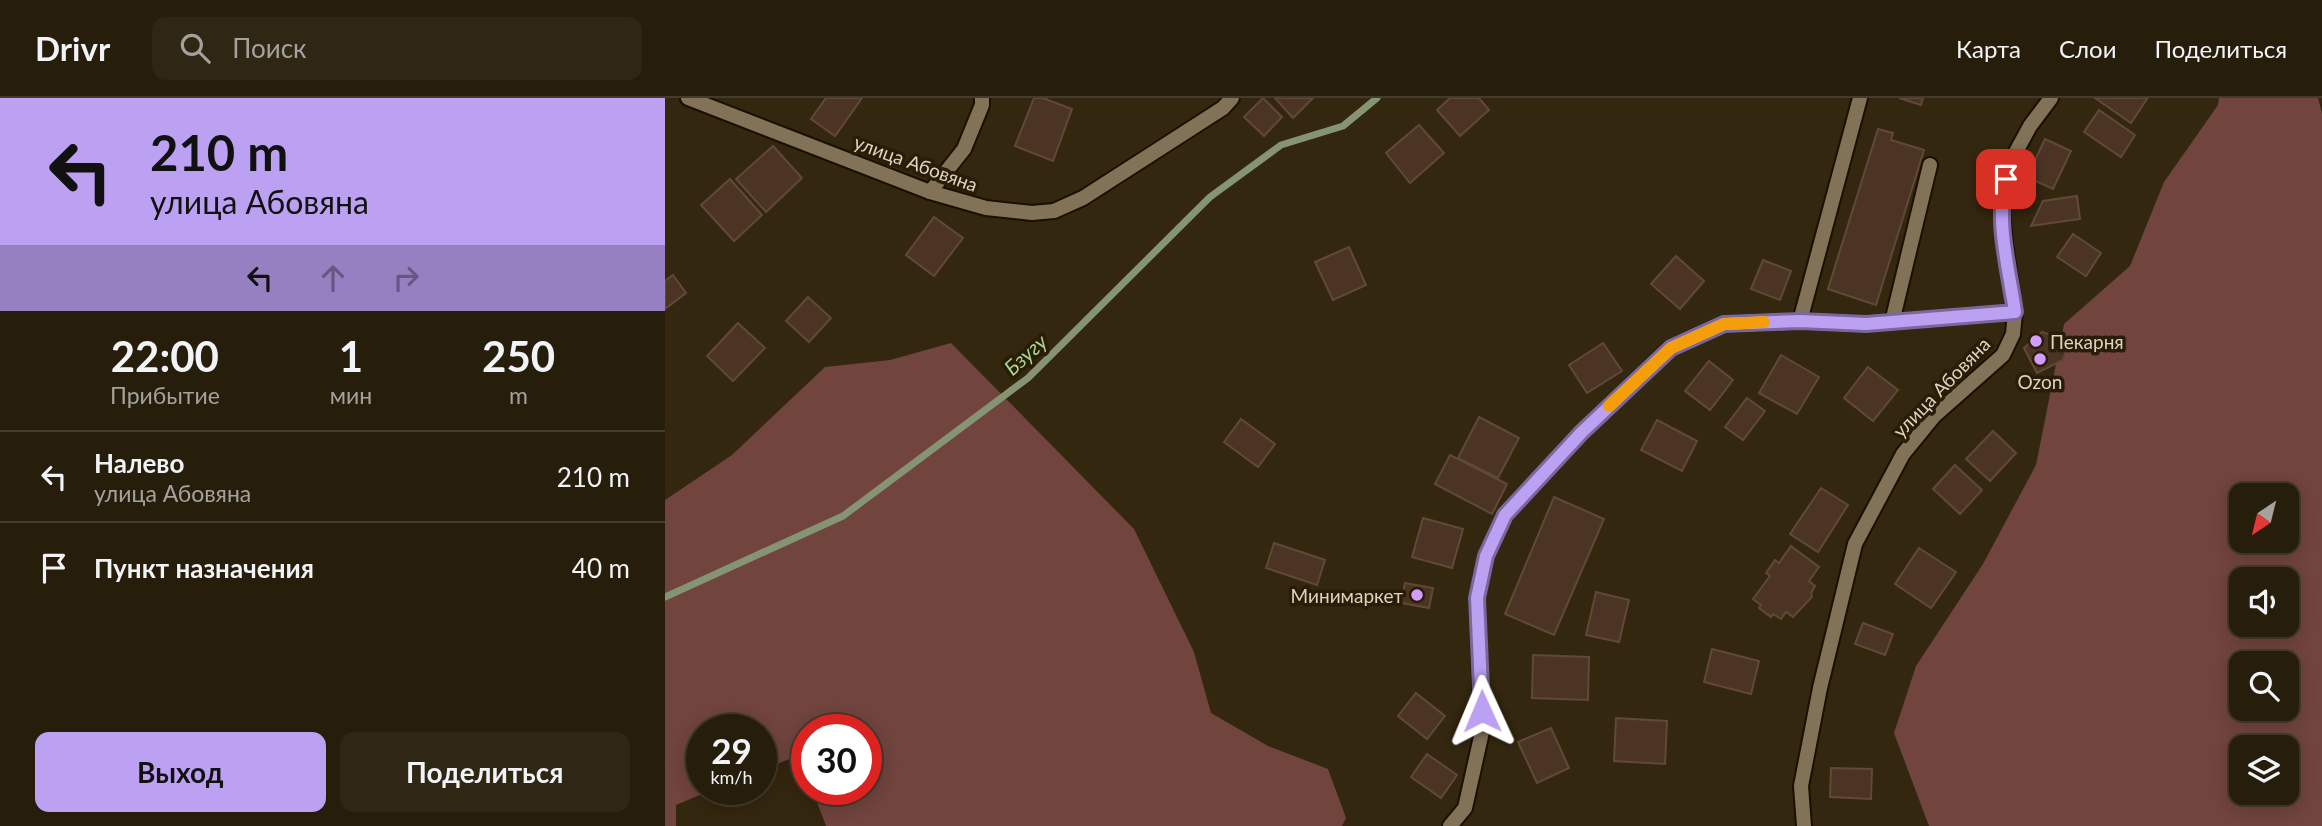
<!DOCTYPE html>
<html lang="ru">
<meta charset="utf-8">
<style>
body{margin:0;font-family:Lato,sans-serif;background:#2f2614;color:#f1f3f6;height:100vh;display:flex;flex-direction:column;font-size:26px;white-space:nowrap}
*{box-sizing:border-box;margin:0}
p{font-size:23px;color:#a4a29d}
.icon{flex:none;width:38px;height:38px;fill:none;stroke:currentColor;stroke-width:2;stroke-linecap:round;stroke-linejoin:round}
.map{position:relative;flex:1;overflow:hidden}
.panel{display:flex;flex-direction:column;background:#271d0b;width:665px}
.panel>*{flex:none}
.banner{background:#bca0f2;color:#111;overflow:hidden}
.needle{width:46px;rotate:215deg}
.fabs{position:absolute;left:1564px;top:385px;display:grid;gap:14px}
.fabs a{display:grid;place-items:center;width:70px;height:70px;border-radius:14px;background:#271d0b;box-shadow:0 4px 18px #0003,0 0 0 2px #433b2c;font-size:35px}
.speed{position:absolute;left:21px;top:616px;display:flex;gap:14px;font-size:35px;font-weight:700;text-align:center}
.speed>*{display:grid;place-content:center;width:91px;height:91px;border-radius:50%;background:#271d0b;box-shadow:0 4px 18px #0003,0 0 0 2px #433b2c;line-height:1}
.speed small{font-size:18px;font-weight:400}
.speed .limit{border:10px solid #d22;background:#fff;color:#111}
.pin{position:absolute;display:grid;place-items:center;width:60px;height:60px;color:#fff;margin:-30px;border-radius:14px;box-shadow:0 4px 10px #0006}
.me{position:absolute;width:77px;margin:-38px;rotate:359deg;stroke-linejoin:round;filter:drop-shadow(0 0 5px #0008)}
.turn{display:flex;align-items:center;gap:24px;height:147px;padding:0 35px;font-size:32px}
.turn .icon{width:91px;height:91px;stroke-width:2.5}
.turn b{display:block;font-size:49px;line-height:60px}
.lanes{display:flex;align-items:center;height:66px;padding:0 35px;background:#0003;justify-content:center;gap:35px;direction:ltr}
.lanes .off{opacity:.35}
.eta{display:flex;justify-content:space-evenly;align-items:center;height:119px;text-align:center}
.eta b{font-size:42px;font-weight:700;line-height:49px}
.button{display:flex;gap:14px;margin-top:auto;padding:14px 35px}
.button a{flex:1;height:80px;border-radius:14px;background:#bca0f2;color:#111;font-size:28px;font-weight:700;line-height:80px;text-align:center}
.button a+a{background:#2f2614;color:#f1f3f6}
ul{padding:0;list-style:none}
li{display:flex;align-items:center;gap:21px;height:91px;padding:0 35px;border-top:2px solid #433b2c}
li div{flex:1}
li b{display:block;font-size:26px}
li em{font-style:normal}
header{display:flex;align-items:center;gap:42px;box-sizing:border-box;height:98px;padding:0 35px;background:#271d0b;border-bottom:2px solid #433b2c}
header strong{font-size:33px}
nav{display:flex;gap:38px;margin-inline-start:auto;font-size:24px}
.search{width:490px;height:63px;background:#2f2614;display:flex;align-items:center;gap:18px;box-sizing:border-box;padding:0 24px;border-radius:14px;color:#a4a29d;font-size:26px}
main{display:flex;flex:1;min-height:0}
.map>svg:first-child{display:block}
.green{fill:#71443e;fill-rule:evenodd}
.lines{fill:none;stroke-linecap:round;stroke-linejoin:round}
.stream{stroke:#859573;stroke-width:7}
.building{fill:#4c3425;stroke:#614838;stroke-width:2}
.service-casing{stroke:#1b0f00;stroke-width:18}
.minor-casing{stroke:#1b0f00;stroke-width:18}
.tertiary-casing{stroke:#1b0f00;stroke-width:18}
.service{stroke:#817258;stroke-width:14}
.minor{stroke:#817258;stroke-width:14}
.tertiary{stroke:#817258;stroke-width:14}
.route-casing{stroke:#7a689d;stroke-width:18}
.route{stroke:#bca0f2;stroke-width:12}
.slow{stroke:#f59e0b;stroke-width:12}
.poi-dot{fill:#d19dfe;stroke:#2a1d05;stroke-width:2.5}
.labels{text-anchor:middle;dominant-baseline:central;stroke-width:7;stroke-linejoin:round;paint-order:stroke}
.street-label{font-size:19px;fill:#dcd3c5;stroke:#2a1d05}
.poi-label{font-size:19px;fill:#dcd3c5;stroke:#2a1d05;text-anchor:start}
.water-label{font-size:21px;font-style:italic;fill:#a9d390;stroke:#2a1d05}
</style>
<header>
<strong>Drivr</strong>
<div class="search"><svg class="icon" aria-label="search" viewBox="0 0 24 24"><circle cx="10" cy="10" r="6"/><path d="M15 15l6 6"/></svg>Поиск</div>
<nav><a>Карта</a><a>Слои</a><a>Поделиться</a></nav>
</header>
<main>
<section class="panel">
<div class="banner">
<div class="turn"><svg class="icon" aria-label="left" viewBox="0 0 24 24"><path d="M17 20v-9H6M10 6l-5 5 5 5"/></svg><div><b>210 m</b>улица Абовяна</div></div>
<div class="lanes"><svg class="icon" aria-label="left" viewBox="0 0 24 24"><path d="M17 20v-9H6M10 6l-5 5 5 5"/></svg><svg class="icon off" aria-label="ahead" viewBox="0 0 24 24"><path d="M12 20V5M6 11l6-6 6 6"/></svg><svg class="icon off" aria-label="right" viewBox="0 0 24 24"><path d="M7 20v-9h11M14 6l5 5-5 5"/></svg></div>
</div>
<div class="eta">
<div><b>22:00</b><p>Прибытие</p></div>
<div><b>1</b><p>мин</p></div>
<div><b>250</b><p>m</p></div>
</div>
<ul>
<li><svg class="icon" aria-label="left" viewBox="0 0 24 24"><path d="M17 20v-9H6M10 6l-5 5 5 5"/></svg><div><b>Налево</b><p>улица Абовяна</p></div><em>210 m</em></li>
<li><svg class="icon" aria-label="arrive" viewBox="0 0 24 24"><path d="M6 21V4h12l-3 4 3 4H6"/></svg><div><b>Пункт назначения</b></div><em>40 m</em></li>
</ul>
<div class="button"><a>Выход</a><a>Поделиться</a></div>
</section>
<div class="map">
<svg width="1657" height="728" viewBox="0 0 1657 728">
<rect width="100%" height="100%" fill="#34270f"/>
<g class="green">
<path d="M1554 0H1653L1657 15V728H1264L1229 635 1251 568 1318 466 1371 367 1399 226 1465 168 1499 84 1553 7ZM1577 397H1622V443H1577ZM1577 481H1622V527H1577ZM1577 565H1622V611H1577ZM1577 649H1622V695H1577Z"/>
<polygon points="286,245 469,431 529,554 546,615 603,648 663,671 681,720 677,728 161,728 147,691 201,691 201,632 142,632 142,675 135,657 96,672 96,632 37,632 37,691 49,691 11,707 11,728 0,728 0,402 67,357 160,269 225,262"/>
</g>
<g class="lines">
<polyline class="stream" points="0,499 178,418 363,280 545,99 616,47 678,28 712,0"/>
</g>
<g class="building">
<polygon points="161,0 197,0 170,38 146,21"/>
<polygon points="369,0 378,0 407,11 388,63 350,48"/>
<polygon points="598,0 617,19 599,38 579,19"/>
<polygon points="610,0 648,0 628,20"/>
<polygon points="785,0 814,0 824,12 795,38 772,12"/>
<polygon points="1234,0 1258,0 1256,7"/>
<polygon points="1430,0 1480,0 1482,1 1466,25"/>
<polygon points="1434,12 1470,37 1456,59 1419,34"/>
<polygon points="754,27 779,55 745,85 721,55"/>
<polygon points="1213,31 1228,35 1226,42 1259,52 1211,207 1163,191"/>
<polygon points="1380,41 1406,53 1388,91 1362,79"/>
<polygon points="108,48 137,80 101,114 71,81"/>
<polygon points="65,81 97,117 69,143 36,107"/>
<polygon points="1412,98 1415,121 1366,128 1378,103"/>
<polygon points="269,119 298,140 269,178 241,157"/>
<polygon points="1408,136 1436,155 1421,178 1392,159"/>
<polygon points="684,149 701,187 668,202 650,164"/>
<polygon points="1011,158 1039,183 1015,211 986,186"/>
<polygon points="1098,162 1126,173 1115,202 1086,191"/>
<polygon points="8,177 21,195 0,211 0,183"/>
<polygon points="143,199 166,220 144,244 121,223"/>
<polygon points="73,225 100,250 68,283 42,258"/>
<polygon points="1377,234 1405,243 1398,262 1372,275 1359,250"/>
<polygon points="938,245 957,273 922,295 904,267"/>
<polygon points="1116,257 1154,279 1132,316 1094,295"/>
<polygon points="1044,263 1068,282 1045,312 1020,293"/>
<polygon points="1203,269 1233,292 1208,323 1179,300"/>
<polygon points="1082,300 1100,313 1078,342 1060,329"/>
<polygon points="814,319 854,340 833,380 793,360"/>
<polygon points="576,321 610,346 593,369 559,344"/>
<polygon points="992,322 1032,343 1017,373 976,352"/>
<polygon points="1328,333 1351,355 1325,383 1301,361"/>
<polygon points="785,357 842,386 827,416 770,386"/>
<polygon points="1290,367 1317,392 1295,416 1268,391"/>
<polygon points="1156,390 1183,407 1153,454 1125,436"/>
<polygon points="889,399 939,421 889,537 840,516"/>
<polygon points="758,420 798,431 787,470 747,459"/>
<polygon points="609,445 660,462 652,487 601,470"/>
<polygon points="1126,448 1154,469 1144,483 1150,488 1146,495 1147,499 1128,519 1121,514 1116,521 1108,516 1106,519 1094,510 1096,507 1088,501 1105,478 1101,475 1110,462 1114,465"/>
<polygon points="1254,450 1291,474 1266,510 1230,486"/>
<polygon points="740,485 768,490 764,510 736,505"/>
<polygon points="931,494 964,502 954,544 921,537"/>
<polygon points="1198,525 1228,536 1220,557 1190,546"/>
<polygon points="1047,551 1094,563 1086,596 1039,584"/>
<polygon points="868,557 924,559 923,602 867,600"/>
<polygon points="751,595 780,618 762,641 733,618"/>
<polygon points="951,620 1002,623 1000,666 949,663"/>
<polygon points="886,630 904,670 872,685 853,644"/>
<polygon points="762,656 792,677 776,700 746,679"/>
<polygon points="1166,670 1207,671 1206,701 1165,699"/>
</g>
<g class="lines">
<g class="service-casing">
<g id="service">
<polyline points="265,94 299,51 317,7 317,0"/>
<polyline points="1135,223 1195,0"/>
<polyline points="1227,224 1265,67"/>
</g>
</g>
<g class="minor-casing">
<g id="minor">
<polyline points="23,0 265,94 321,110 367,115 389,113 418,100 558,10 567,0"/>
<polyline points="785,728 800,710 817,634 812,500 821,458 840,417 917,334 1005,250 1059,226 1135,223 1201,226 1350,214"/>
</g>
</g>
<g class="tertiary-casing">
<polyline id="tertiary" points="1139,728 1136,688 1155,590 1190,446 1238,356 1269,318 1338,257 1348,236 1350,214 1340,146 1336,100 1346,63 1365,28 1386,0"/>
</g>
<use href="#service" class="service"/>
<use href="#minor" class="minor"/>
<use href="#tertiary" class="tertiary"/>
</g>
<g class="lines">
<g class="route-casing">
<path id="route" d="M817 613 812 500 821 458 840 417 917 334 1006 250 1059 226 1135 223 1201 226 1350 214C1344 171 1330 123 1341 81"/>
</g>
<use href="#route" class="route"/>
<polyline class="slow" points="944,308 1006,250 1059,226 1099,224"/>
</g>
<g class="poi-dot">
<circle cx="1371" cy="243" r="7"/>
<circle cx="1375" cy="261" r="7"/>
<circle cx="752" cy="497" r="7"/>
</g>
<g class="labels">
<g class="street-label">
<text transform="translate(251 65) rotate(20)">улица Абовяна</text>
<text transform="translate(1276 289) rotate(-46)">улица Абовяна</text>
</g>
<g class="poi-label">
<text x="1385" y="243">Пекарня</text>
<text x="1375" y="283" text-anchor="middle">Ozon</text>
<text x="738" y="497" text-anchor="end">Минимаркет</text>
</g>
<g class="water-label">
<text transform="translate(360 256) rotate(-42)">Бзугу</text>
</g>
</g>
</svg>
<div class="fabs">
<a><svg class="needle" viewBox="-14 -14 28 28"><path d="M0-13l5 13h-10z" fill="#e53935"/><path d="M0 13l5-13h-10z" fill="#a4a29d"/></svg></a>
<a><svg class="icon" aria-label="sound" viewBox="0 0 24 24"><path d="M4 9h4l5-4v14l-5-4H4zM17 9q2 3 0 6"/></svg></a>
<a><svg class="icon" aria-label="search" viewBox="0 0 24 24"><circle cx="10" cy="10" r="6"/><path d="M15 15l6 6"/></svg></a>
<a><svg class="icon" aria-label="layers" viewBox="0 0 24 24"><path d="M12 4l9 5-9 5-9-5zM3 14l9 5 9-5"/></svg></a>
</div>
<div class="speed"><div>29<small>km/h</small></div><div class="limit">30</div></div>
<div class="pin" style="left:1341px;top:81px;background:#d93025"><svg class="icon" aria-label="arrive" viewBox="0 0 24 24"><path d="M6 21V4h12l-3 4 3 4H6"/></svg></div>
<svg class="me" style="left:817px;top:613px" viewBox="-20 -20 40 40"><path d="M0-17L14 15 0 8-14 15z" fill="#bca0f2" stroke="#fff" stroke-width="4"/></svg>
</div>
</main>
